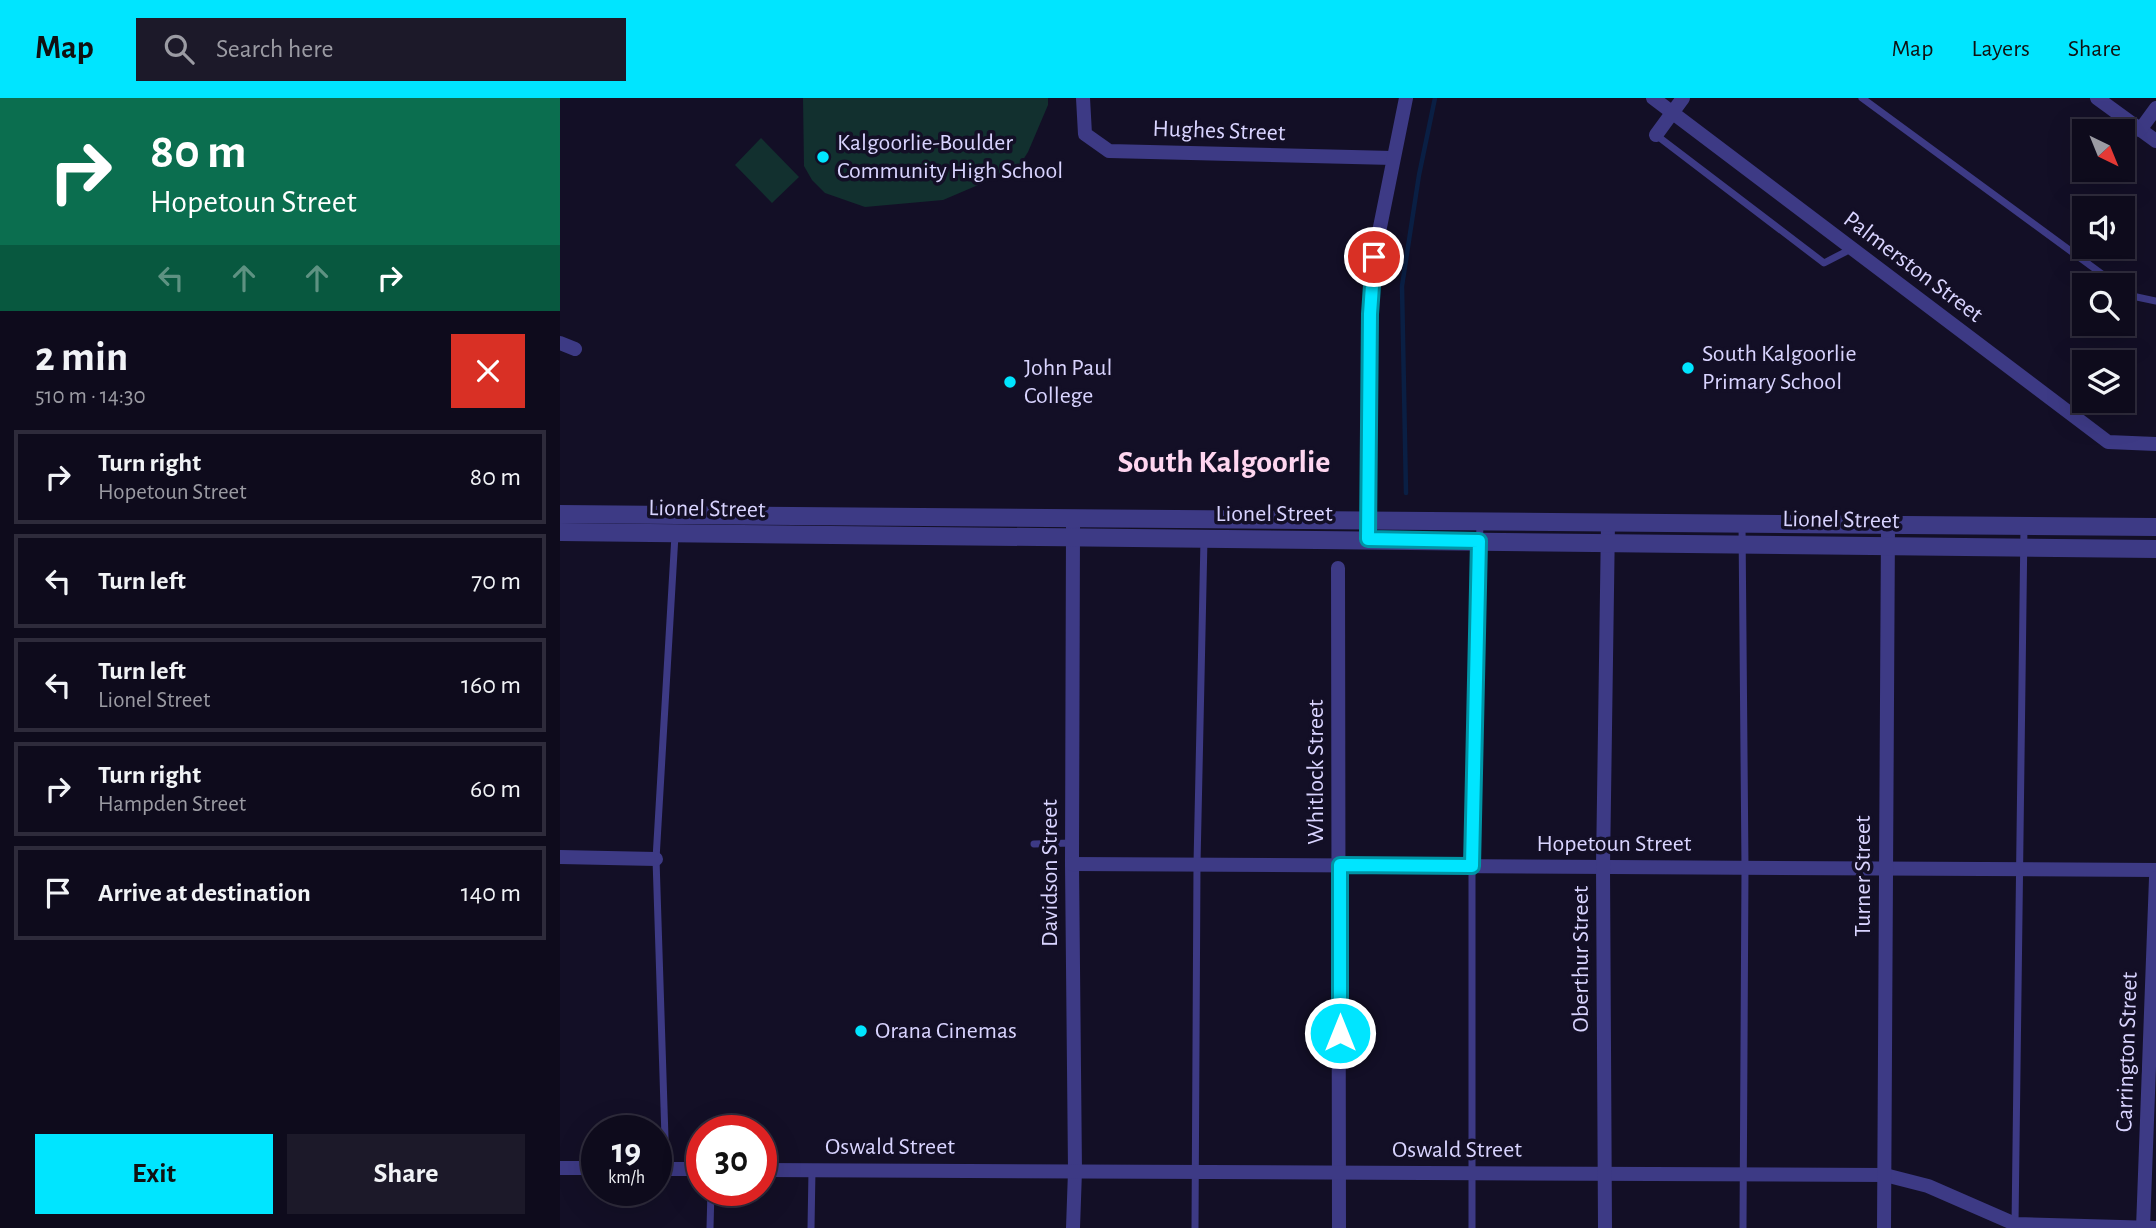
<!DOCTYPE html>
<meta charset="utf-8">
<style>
body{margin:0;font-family:"Alegreya Sans",sans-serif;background:#1c1929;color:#f1f3f6;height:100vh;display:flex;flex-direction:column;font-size:26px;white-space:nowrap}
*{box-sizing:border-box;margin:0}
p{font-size:23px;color:#9b9ba3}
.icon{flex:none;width:38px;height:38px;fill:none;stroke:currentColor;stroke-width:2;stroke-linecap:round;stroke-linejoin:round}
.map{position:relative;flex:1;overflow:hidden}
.details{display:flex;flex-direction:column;background:#0e0b1c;width:560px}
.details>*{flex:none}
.hud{background:#0b6e4f;color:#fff;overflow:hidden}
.needle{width:46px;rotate:137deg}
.controls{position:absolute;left:1512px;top:21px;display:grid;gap:14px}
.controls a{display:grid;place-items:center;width:63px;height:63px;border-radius:0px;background:#0e0b1c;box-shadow:0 7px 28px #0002,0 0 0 2px #2e2b3b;font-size:35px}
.speed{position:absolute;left:21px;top:1017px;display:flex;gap:14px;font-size:35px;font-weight:700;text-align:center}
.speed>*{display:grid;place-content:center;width:91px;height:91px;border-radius:50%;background:#0e0b1c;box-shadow:0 7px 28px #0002,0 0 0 2px #2e2b3b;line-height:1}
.speed small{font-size:18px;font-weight:400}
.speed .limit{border:10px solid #d22;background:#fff;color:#111}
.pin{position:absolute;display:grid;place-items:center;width:60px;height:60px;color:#fff;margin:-30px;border:4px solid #fff;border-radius:50%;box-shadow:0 2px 7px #0007}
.me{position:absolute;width:77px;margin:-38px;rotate:0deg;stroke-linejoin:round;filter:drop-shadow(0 0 5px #0008)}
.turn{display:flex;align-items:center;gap:24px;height:147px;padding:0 35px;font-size:32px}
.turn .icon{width:91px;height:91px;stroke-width:2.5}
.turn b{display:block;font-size:49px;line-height:60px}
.lanes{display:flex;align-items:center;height:66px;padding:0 35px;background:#0003;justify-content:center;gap:35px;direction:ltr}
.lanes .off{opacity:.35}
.round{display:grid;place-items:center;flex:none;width:74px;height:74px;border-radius:0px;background:#1c1929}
.headline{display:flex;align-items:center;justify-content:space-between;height:119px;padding:0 35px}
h1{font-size:42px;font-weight:700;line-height:52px}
.cta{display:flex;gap:14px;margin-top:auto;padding:14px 35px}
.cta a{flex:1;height:80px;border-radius:0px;background:#00e5ff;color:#111;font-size:28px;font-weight:700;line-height:80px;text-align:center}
.cta a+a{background:#1c1929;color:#f1f3f6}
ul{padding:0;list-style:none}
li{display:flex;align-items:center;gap:21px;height:94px;margin:0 14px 10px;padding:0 21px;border:4px solid #2e2b3b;border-radius:0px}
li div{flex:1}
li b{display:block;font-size:26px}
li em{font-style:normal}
header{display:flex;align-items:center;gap:42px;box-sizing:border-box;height:98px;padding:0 35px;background:#00e5ff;color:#111}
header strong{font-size:33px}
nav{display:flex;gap:38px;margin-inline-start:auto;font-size:24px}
.search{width:490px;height:63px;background:#1c1929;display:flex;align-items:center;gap:18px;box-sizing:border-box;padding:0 24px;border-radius:0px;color:#9b9ba3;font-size:26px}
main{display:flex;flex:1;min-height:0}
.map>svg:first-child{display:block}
.green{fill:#12302f}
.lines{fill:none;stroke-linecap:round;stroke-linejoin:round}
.stream{stroke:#0a1f44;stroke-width:4.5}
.service{stroke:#3d3a85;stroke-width:7}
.minor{stroke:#3d3a85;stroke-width:14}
.tertiary{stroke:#3d3a85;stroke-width:18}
.route-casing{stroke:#0095a6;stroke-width:18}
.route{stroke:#00e5ff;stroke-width:12}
.poi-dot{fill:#00e5ff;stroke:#130f26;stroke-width:2.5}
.labels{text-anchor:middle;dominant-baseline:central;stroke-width:7;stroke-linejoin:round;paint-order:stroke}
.street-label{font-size:24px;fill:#d9d4ff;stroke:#130f26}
.poi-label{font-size:24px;fill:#d9d4ff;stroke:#130f26;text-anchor:start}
.district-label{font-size:32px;font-weight:bold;fill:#ffd6f0;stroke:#130f26}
</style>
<header>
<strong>Map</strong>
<div class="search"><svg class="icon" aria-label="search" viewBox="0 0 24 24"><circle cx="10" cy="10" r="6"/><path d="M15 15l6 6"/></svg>Search here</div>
<nav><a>Map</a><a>Layers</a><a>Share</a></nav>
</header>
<main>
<section class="details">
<div class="hud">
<div class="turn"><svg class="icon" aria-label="right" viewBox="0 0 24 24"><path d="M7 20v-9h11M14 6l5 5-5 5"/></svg><div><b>80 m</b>Hopetoun Street</div></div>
<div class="lanes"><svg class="icon off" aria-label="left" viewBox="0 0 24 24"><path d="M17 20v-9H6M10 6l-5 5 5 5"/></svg><svg class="icon off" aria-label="ahead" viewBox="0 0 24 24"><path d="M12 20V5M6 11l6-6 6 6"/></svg><svg class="icon off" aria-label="ahead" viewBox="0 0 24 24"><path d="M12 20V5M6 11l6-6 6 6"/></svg><svg class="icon" aria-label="right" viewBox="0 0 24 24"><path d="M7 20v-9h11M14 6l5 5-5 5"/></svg></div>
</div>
<div class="headline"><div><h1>2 min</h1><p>510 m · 14:30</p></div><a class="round" style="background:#d93025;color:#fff"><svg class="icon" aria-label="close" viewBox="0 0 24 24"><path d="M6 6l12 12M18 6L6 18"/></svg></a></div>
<ul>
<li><svg class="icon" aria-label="right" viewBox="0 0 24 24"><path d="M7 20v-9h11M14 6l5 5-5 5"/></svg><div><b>Turn right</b><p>Hopetoun Street</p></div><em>80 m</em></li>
<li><svg class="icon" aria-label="left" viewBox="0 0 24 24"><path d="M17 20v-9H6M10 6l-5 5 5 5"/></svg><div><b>Turn left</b></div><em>70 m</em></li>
<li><svg class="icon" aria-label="left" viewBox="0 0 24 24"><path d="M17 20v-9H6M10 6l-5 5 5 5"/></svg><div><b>Turn left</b><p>Lionel Street</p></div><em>160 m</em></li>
<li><svg class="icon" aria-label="right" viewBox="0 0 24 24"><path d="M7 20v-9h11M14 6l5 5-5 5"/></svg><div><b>Turn right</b><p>Hampden Street</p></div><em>60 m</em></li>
<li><svg class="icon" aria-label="arrive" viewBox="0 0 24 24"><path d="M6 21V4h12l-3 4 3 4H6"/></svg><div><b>Arrive at destination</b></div><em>140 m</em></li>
</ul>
<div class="cta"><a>Exit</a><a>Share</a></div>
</section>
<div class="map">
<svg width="1596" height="1130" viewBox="0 0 1596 1130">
<rect width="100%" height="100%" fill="#130f26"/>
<g class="green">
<polygon points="243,0 488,0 488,7 468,54 461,65 451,73 383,102 305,109 265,95 252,82 244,68"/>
<polygon points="201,40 239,79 212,105 175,67"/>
</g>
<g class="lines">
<polyline class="stream" points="846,395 842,188 859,77 875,0"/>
<g class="service">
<polyline points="1302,0 1557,187"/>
<polyline points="1096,37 1264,165 1291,151"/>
<polyline points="1563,192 1572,198 1596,203"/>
<polyline points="1182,426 1185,770 1183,1130"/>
<polyline points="474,746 512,745"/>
<polyline points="106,1071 96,761 115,437"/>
<polyline points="1455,1127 1464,428"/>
<polyline points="150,1130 151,1092"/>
<polyline points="251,1130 252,1072"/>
<polyline points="635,1130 637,766 644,441"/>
<polyline points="912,1130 912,768 920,424"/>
</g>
<g class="minor">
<polyline points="523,0 525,36 549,53 833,60"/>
<polyline points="1093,0 1548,344 1596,346"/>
<polyline points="1537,0 1596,43"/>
<polyline points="1580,32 1596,10"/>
<polyline points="1096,37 1123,0"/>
<polyline points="0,245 15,251"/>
<polyline points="513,429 512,766 515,1073 513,1130"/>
<polyline points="808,433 810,216 814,159 846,0"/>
<polyline points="778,470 779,1130"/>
<polyline points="0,759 96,761"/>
<polyline points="512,766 1596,772"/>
<polyline points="0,1070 37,1070"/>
<polyline points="96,1071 142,1071"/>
<polyline points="201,1072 1325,1077 1368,1088 1455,1126 1596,1130"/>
<polyline points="1045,1130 1043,769 1048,424"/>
<polyline points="1324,1130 1328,427"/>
<polyline points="1583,1130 1596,780"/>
</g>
<g class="tertiary">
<polyline points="0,416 1596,429"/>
<polyline points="0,434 1596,451"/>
</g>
</g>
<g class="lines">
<g class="route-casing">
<polyline id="route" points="780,935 780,767 912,768 919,443 808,441 810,216 814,159"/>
</g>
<use href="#route" class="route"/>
</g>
<g class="poi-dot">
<circle cx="263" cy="59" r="7"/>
<circle cx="1128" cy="270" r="7"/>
<circle cx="450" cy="284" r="7"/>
<circle cx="301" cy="933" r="7"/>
</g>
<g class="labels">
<g class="street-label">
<text transform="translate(659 33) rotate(2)">Hughes Street</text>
<text transform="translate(1353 169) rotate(37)">Palmerston Street</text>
<text transform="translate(147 411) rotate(1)">Lionel Street</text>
<text x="714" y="416">Lionel Street</text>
<text transform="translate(1281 422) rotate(1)">Lionel Street</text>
<text transform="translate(756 674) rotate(-90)">Whitlock Street</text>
<text x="1054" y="746">Hopetoun Street</text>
<text transform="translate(490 775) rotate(-90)">Davidson Street</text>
<text transform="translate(1303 778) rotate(-90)">Turner Street</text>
<text transform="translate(1021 861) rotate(-90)">Oberthur Street</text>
<text transform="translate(1567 954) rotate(-88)">Carrington Street</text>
<text x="330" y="1049">Oswald Street</text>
<text x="897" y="1052">Oswald Street</text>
</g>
<g class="poi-label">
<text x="277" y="45">Kalgoorlie-Boulder<tspan x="277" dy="28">Community High School</tspan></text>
<text x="1142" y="256">South Kalgoorlie<tspan x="1142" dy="28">Primary School</tspan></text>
<text x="464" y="270">John Paul<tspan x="464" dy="28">College</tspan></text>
<text x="315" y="933">Orana Cinemas</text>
</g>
<g class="district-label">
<text x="664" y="364">South Kalgoorlie</text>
</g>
</g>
</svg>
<div class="controls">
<a><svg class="needle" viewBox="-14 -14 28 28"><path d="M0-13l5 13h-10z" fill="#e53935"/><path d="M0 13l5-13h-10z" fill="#9b9ba3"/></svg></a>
<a><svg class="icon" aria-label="sound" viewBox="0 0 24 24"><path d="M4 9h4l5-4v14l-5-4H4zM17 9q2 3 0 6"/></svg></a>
<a><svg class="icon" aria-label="search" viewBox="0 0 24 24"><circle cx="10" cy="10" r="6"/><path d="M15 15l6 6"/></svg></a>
<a><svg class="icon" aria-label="layers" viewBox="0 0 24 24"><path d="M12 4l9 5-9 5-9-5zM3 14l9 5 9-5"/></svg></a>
</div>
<div class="speed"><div>19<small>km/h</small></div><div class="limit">30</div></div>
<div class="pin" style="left:814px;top:159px;background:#d93025"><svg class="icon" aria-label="arrive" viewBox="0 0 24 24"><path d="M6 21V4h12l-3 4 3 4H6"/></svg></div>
<svg class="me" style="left:780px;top:935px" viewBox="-20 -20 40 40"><circle r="17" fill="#00e5ff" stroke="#fff" stroke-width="3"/><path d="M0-11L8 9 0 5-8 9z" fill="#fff"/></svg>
</div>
</main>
